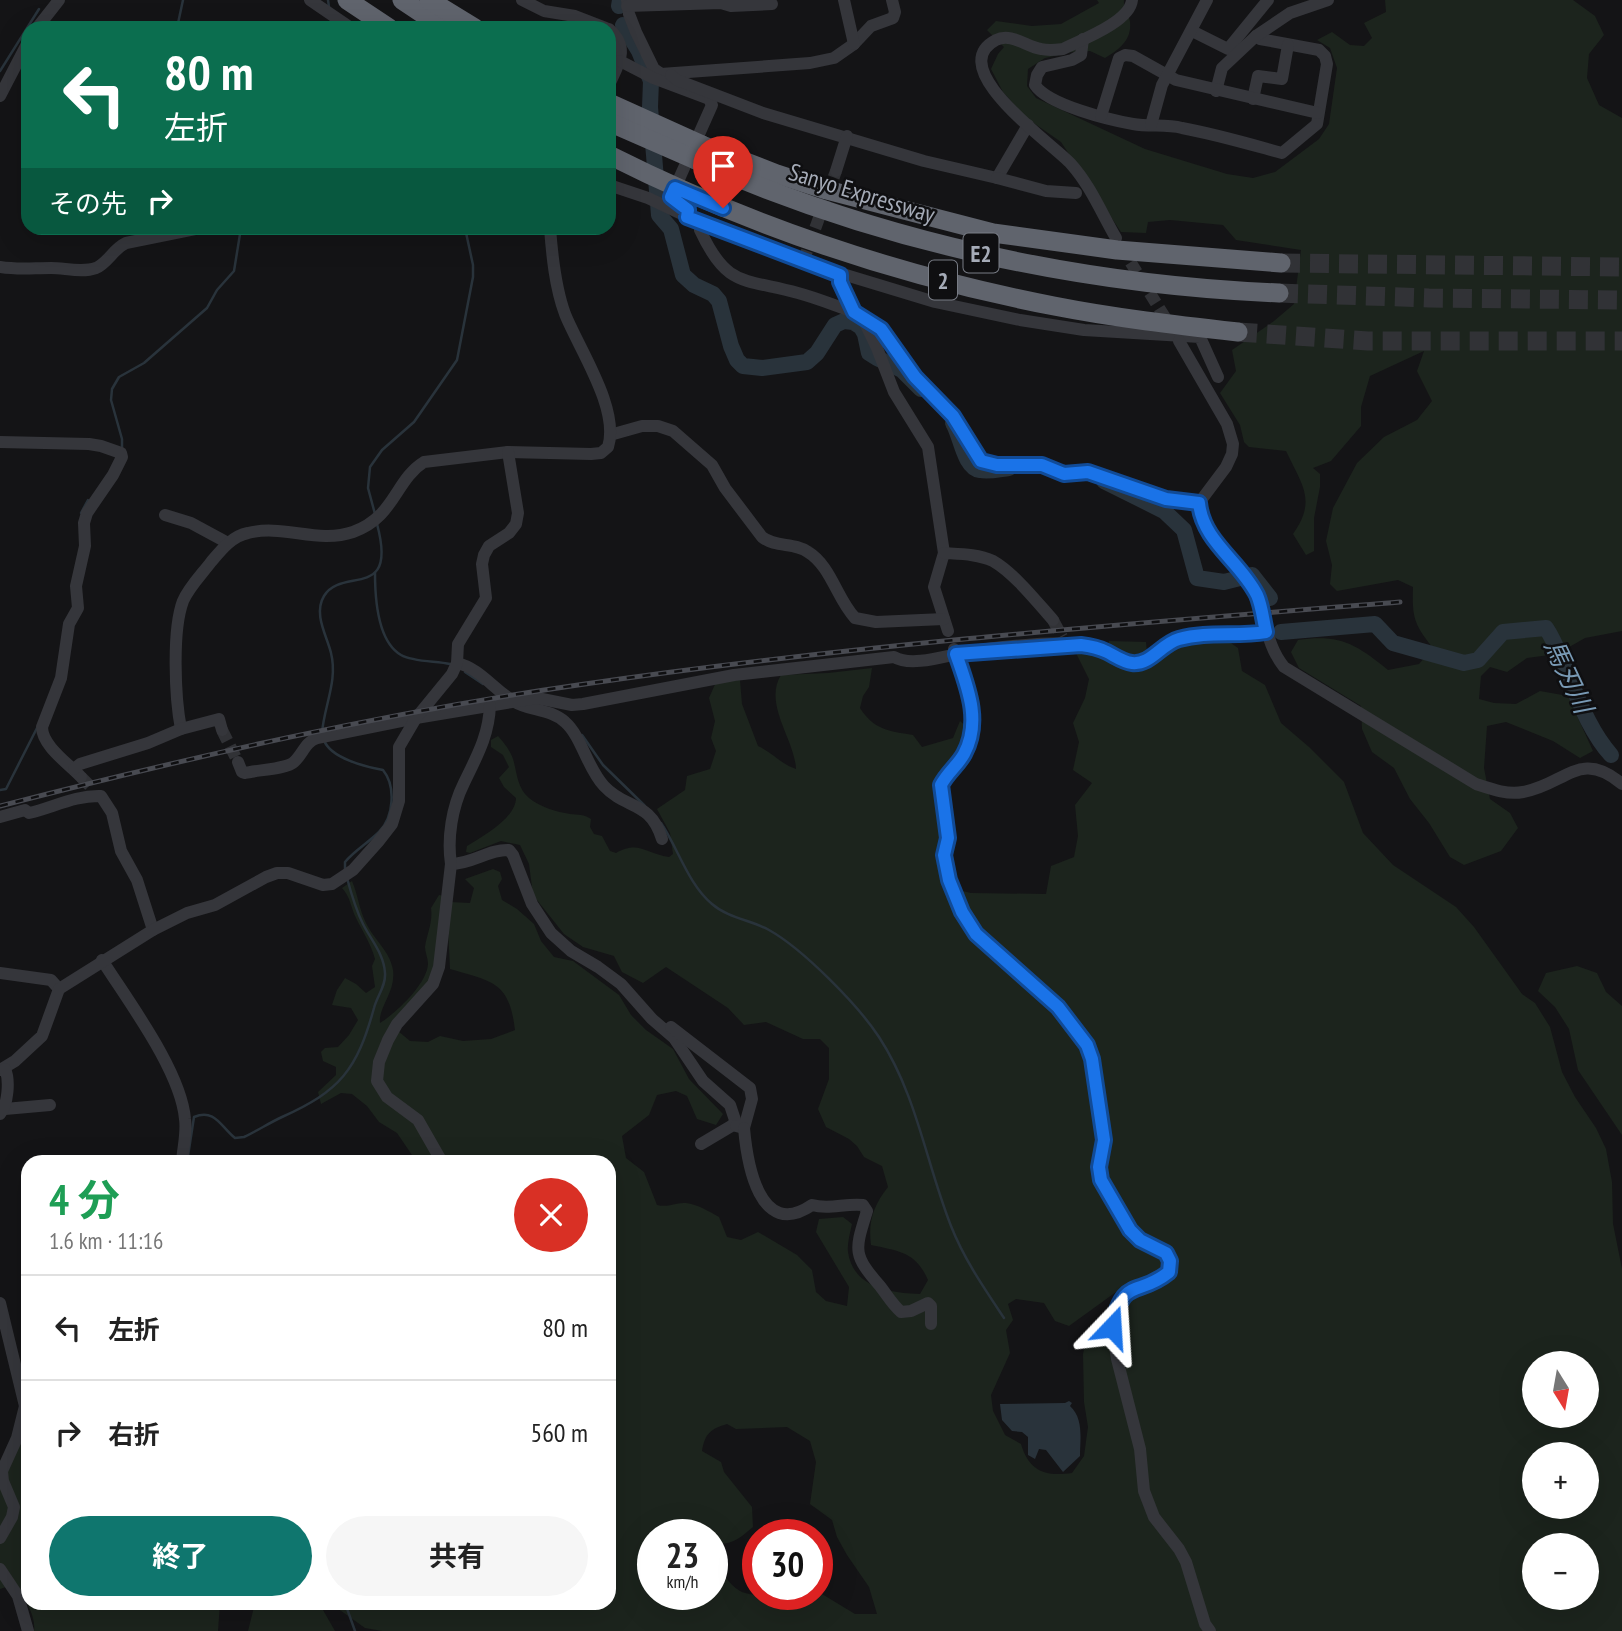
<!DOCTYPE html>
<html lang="ja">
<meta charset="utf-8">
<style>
body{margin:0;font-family:"PT Sans Narrow","Noto Sans JP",sans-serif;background:#f6f6f6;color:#222;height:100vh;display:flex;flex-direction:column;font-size:26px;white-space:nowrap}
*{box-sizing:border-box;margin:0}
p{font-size:23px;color:#767676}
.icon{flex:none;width:38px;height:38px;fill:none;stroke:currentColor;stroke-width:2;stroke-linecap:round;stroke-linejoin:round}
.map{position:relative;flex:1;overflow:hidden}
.side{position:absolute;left:21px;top:1155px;width:595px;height:455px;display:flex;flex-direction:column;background:#fff;border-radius:21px;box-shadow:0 7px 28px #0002}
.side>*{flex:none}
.banner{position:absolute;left:21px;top:21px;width:595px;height:214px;border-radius:21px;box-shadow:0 7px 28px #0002;background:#0b6e4f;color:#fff;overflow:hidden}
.needle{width:46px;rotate:169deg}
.buttons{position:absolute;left:1522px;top:1351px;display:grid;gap:14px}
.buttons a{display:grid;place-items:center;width:77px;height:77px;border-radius:50%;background:#fff;box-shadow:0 7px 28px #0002;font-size:35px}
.speed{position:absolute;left:637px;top:1519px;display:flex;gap:14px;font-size:35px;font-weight:700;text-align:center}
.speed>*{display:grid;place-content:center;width:91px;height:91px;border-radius:50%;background:#fff;box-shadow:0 7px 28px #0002;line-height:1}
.speed small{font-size:18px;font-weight:400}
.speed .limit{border:10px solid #d22;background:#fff;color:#111}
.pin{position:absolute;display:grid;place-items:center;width:60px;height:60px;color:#fff;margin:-72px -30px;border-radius:50% 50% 50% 0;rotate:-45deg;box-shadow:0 0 7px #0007}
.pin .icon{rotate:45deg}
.me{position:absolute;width:77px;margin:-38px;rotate:20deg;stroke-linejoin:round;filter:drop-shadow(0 0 5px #0008)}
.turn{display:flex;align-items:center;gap:24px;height:147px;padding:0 28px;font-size:32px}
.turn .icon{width:91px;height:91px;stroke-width:2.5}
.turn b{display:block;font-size:49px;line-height:60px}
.then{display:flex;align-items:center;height:66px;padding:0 28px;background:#0003;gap:14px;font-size:26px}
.round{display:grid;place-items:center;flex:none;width:74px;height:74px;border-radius:37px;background:#f6f6f6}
.summary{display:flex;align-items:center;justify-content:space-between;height:119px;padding:0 28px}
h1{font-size:42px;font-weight:700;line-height:52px;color:#1e9e55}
.primary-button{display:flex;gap:14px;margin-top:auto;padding:14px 28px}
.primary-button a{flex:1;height:80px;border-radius:42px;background:#0f766e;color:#fff;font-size:28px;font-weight:700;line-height:80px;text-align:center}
.primary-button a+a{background:#f6f6f6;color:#222}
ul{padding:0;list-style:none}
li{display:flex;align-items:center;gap:21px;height:105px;padding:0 28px;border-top:2px solid #e0e0e0}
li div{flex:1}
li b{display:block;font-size:26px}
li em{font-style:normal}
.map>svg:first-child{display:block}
.green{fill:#1c241d;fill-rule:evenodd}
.water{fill:#29333b}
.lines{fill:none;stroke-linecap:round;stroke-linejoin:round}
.stream{stroke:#29333b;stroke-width:2.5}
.river{stroke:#29333b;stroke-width:16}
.minor-tunnel{stroke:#313236;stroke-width:12;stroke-dasharray:12 6;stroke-linecap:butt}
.highway-tunnel{stroke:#313236;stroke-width:19;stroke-dasharray:19 10;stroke-linecap:butt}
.minor{stroke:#35363b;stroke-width:12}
.highway{stroke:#60646d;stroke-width:19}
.rail-casing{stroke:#484a51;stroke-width:5}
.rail{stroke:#0f0f11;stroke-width:2.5;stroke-dasharray:8;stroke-linecap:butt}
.highway-bridge{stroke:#60646d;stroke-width:19}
.route-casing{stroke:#114b97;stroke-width:18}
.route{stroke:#1a73e8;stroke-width:12}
.labels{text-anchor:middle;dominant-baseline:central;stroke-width:5;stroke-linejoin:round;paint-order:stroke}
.shield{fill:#0f0f11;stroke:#787c85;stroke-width:2}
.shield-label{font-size:23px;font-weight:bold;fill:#a5abb7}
.street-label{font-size:24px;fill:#a5abb7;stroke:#0f0f11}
.water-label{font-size:26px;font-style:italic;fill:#799ab5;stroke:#0f0f11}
</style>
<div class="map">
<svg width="1622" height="1631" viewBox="0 0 1622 1631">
<rect width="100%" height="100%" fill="#141416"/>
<g class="green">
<path d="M1097 0H1124C1123 9 1129 14 1130 22 1132 40 1119 50 1105 58L1090 51 1072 52 1045 58 1028 69 1027 86 1036 98 1145 149 1227 174 1253 178 1275 172 1319 139 1329 124 1337 68 1330 48 1317 40 1332 32 1350 45 1364 46 1372 38 1364 23 1386 12 1385 0H1573L1595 16 1604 35 1589 54 1587 78 1599 105 1622 118V631L1585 638 1557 654 1527 658 1507 672 1490 667 1481 676 1479 699 1494 703 1516 704 1540 691 1568 696 1593 751 1580 758 1553 741 1506 722 1487 726 1484 768 1490 799 1510 813 1518 828 1501 851 1464 865 1450 857 1429 823 1410 799 1394 768 1372 752 1362 729 1361 706 1299 668 1291 652 1298 640C1340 634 1356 644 1388 670L1419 664 1433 648C1414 624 1412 618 1413 587L1398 580 1337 591 1330 584 1332 565 1326 541 1333 508 1357 463 1384 437 1417 420 1432 401 1417 371 1424 351 1370 376 1361 407V426L1331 461 1313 468 1320 474V487L1314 518V551L1306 555 1293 534C1317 500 1302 485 1286 451L1249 447 1244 442 1240 425 1220 393 1236 371 1232 350 1274 321 1294 304 1301 250 1236 240 1223 225 1170 220 1148 222 1146 233 1121 232 1061 142 1025 117 1003 92 991 69 998 54 1004 47 987 30 996 21 1032 26 1061 24 1099 3Z"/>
<path d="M1225 639 1238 648 1242 671 1265 685 1281 723 1309 747 1344 782 1363 833 1393 865 1456 907 1474 927 1522 994 1535 1003 1550 1027 1562 1072 1575 1097 1596 1128 1606 1149 1612 1182 1613 1224 1622 1269V1631H382L365 1628 337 1608 335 1603H609V1162H413L412 1155 397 1133 379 1122 367 1106 352 1094 341 1093 321 1104 318 1092 336 1075V1067L323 1061 321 1052 325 1048 338 1047 349 1035 358 1020 351 1008 332 1005 337 990 345 978 356 984 366 993 375 987 372 966 375 959C371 944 363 932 356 918 351 908 350 896 342 888L352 881C358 895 359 909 366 923 374 940 390 951 393 970 396 992 378 1007 380 1023 396 1013 427 984 428 964 428 958 425 952 425 947 427 933 433 923 431 908L439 895 444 896 435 973 398 1031 410 1041 428 1042 440 1036 463 1041 491 1039 515 1030C509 981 493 982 450 969L448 928 450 902 470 903 474 888 465 879 493 869 500 872 502 879 498 886 502 900 517 909 534 924 541 941 554 957 573 961 619 995 631 1015 646 1030 673 1049 689 1079 723 1114 716 1125 697 1119 687 1096 676 1091 657 1095 649 1115 622 1136 626 1158 644 1172 657 1205C669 1208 675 1202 686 1203 697 1204 710 1212 719 1217L727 1237 741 1240 758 1232 797 1255 812 1270 816 1292 826 1301 847 1306 849 1287 816 1232 819 1219 843 1217 852 1224C850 1233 847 1244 848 1252 853 1288 891 1293 920 1294L928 1280C916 1252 899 1251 871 1245 868 1222 873 1206 888 1187L882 1166 864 1157 857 1146 849 1139 826 1127 818 1109 829 1079V1048L820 1039H803L766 1022 744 1025 728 1008 666 967 643 983 622 972 614 956 583 947 564 934 533 895 529 864 520 845 501 841 470 853 466 852 467 846C482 837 516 818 516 798L504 787 499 778 509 767 503 755 491 747V740L498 736C504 743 510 750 513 759 517 772 517 788 529 798 540 807 557 812 570 814 578 815 584 814 591 819L590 827 594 834 602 836 610 851 616 853C639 840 646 854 669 857L673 854 670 833 657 809 685 790 687 776 710 769 716 751 711 738 715 721 709 698 716 682 740 680 742 704 758 746C773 753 781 764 796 769 795 740 763 704 781 675L828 673 872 668 869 687 863 696 860 708C874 730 889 731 913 735L922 747 953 738 960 721 968 728 963 752 939 782 949 888 971 893 1046 894 1051 866 1074 857 1078 836 1075 805 1092 783 1073 770 1079 742 1073 723 1085 698 1089 679 1076 653 1090 650 1106 655 1109 641 1146 642 1147 653 1190 642ZM1116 1292 1129 1301 1123 1319 1103 1324 1088 1333 1083 1354 1084 1402 1088 1427 1084 1456 1072 1473C1045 1477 1029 1471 1021 1444L1005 1435 993 1411 991 1395 1010 1353 1006 1330 1013 1320 1008 1304 1016 1299 1044 1303 1055 1321 1069 1326ZM1535 1363H1587V1416H1535ZM727 1424 736 1429 787 1427 810 1441 816 1462 810 1504 832 1520 837 1537 847 1555 869 1587 877 1614H855L817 1591V1594C799 1594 754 1599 740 1591 727 1584 725 1571 712 1565V1594H653V1535H712V1543C730 1547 740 1538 753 1527L752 1507 724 1472 721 1462 702 1451C705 1433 711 1429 727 1424ZM1535 1454H1587V1507H1535ZM1535 1545H1587V1598H1535Z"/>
<polygon points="1577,966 1597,973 1606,992 1622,1006 1622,1135 1578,1070 1569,1029 1555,1007 1538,991 1546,973"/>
<path d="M26 1440 28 1603H220L218 1631H34C36 1616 26 1601 18 1589L6 1587 0 1589V1460L13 1458 19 1445Z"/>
<polygon points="255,1603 319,1603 335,1631 248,1631"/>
</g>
<path class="water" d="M1069 1401 1072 1403 1070 1406C1084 1419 1080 1439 1080 1456L1063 1472 1046 1450 1039 1449 1035 1459 1028 1455V1437L1022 1432 1012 1431 1002 1420 1000 1404 1065 1403Z"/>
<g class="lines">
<g class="stream">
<polyline points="328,0 329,7"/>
<polyline points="177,28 183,0"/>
<polyline points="0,71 39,9"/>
<polyline points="122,448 122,439 111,400 112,389 119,377 144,363 207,308 217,290 234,271 241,228"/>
<polyline points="81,513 88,500"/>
<polyline points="375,514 368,488 370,467 382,450 414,422 457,360 473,277 473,265 465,228"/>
<path d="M375 573C375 597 377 641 401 655 413 662 436 661 450 664"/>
<polyline points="465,672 483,684"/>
<path d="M322 733C324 706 338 681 331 653 327 636 313 614 324 596 342 566 398 602 377 524"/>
<polyline points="582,735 603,765 645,806"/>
<path d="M324 740C330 758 366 767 383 770 396 786 394 817 379 832 368 843 355 850 345 862V872"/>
<polyline points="0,790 6,789 37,728"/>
<path d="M661 823C678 848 688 884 712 904 728 918 751 920 769 930 803 949 858 1005 879 1037 917 1095 926 1163 951 1226 964 1259 984 1288 1004 1318"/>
<path d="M188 1156 194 1117C215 1108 221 1127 235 1138L244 1137C257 1131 269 1123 282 1117 340 1091 357 1070 374 1008 377 996 386 986 385 973 384 954 371 940 363 924 356 910 351 893 347 878"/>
<polyline points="345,1603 355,1631"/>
</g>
<g class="river">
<polyline points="619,6 620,0"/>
<polyline points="623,25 639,51 651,81 650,107 659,215 671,229 683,275 694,285 713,294 719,301 731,346 737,360 743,366 762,368 807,362 817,353 835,325 844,321 853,322 861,327 865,334 869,353 877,358 902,370 921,389"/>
<path d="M953 423C961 436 964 468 980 470 989 472 1000 469 1009 468"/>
<polyline points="1104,481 1164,511 1184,530 1197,578 1224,582 1252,575 1270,598"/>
<path d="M1281 632 1375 624 1393 643 1464 663 1478 660 1503 632 1546 628C1557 644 1561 661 1569 678 1580 704 1592 734 1611 755"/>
</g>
<g class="minor-tunnel">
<polyline points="1121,247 1171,327"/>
<polyline points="803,262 836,171"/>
<polyline points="1053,620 1062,637"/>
<polyline points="222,730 238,762"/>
<polyline points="81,777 92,788"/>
</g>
<g class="highway-tunnel">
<polyline points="1281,263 1622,267"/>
<polyline points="1279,293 1429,298 1622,300"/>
<polyline points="1238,332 1368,341 1622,341"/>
</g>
<g class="minor">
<polyline points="310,0 351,28"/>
<polyline points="522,0 544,11 575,16 606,28"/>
<polyline points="627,0 629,14 636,32 654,69 661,74 810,63 834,58 854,44 871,26 893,18 895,12 892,0"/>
<polyline points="844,0 854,44"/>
<polyline points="627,6 721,3 731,6 772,4"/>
<polyline points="37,28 59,0"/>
<path d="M609 29C630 48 619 63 609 85"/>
<polyline points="1192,31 1228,49 1268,0"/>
<path d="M1083 39 1081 55 1072 60 1042 67 1037 75 1035 85C1048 105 1110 120 1133 124 1149 127 1166 124 1182 128 1215 134 1249 144 1282 153L1317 124 1327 64 1325 56 1319 50 1260 39 1256 36"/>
<polyline points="620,61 653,78 709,99 712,105 671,197 688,210 688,213"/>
<polyline points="671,75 677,80 763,113 924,161 997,178 1028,125"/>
<polyline points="1216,91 1222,68 1256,36 1290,13 1328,0"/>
<polyline points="0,96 28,42"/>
<polyline points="1253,99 1258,76 1282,79 1288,45"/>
<polyline points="1101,116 1119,58 1125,55 1133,56 1176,80 1318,113"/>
<polyline points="1151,125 1162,85 1207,0"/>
<polyline points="836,171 847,136"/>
<polyline points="997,178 1046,191 1076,193"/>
<polyline points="609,185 648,198 703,224 803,262 935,302 1020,320 1084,330 1200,337 1218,377"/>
<path d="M703 224 700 230C727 288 743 278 798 293 817 298 836 306 854 312L858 316 873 322 881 329 915 377 953 416 981 461 997 465H1042L1064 474 1088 472 1166 499 1199 503"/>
<path d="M1116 238C1102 214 1090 185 1071 164 1053 144 942 68 996 40 1011 32 1027 47 1041 49 1049 51 1055 50 1063 49 1081 40 1130 22 1132 0"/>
<path d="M0 267C18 270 33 268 51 268 65 268 82 273 96 268 108 263 113 249 126 243L200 228"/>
<polyline points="840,275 840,282 854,312"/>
<polyline points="863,319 877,348 894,392 928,447 944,553 934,587 948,631"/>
<path d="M1179 341 1227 424 1233 444 1232 454 1226 467 1199 503 1204 527C1219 547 1248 575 1257 596 1268 622 1265 643 1284 667L1476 784C1491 789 1507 795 1523 792 1565 785 1580 748 1622 784"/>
<path d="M610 435 642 426H658L673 431 712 465 725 488 762 537C776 548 794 542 808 552 831 566 837 599 855 618L876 622 944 619"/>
<path d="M0 442 89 444 101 446 121 453 122 457 113 475 87 513 84 523 85 546 76 586 78 608 69 624 61 678 42 727C42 746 69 764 81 777"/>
<polyline points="165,515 191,523 228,543"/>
<path d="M944 553C960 554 978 554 993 561 1014 573 1037 602 1053 620"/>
<path d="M954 649C968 681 983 721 964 754 958 765 947 773 941 785L948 838 944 855 949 880 962 912 976 935 1058 1007 1087 1045 1092 1059 1104 1140 1099 1167 1101 1180 1130 1230 1140 1240 1166 1253 1169 1261V1273L1160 1279 1125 1294 1120 1300 1112 1327 1117 1359 1140 1449 1144 1491 1154 1517 1179 1549 1186 1562 1205 1624 1210 1631"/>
<path d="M457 663C480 668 495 691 515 702 530 711 551 709 565 722 582 737 587 768 604 786 626 810 650 800 662 839"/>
<path d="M181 729C175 698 172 630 183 601 189 587 202 574 211 562 221 550 232 536 248 533 283 524 318 544 353 532 395 517 395 480 424 462L508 452 591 454 601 453 608 447C620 409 579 349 565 314 555 287 552 255 550 228"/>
<path d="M238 762 242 772 245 773C257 770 287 769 294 762 303 754 305 742 317 738L416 718 537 698 572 705 583 704 734 675 894 657C913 668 950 654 972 651 1001 647 1058 640 1085 645 1102 648 1118 663 1135 663 1152 663 1161 644 1181 638 1209 631 1237 637 1266 632"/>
<polyline points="74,769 80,764 148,743 181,729 219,719 222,730"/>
<path d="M0 817 25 810 29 813C52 808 75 795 101 796L112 813 121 851 137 880 153 930"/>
<path d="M451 864C472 864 489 849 509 850L513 855 532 904 551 933 571 951 598 967 621 984 652 1019 674 1038 703 1081 730 1105 735 1120 733 1125 701 1144"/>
<path d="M102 960C128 1001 181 1071 185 1119 187 1133 183 1147 182 1162"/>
<polyline points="0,973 51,980 59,989"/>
<polyline points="671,1027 750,1088 752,1099 744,1128 736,1126"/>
<polyline points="0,1070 15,1061 42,1036 59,989 153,930 187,913 215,905 266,877 277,873 288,873 323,885 332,884 353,870 378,842 392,824 399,801 399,747 416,718 452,674 457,663 458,644 486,598 482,564 484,555 489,546 509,533 516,524 518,513 508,452"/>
<polyline points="5,1109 50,1105"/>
<path d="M0 1114C8 1105 10 1080 5 1069"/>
<path d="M744 1128C747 1162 759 1241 812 1205 829 1210 845 1203 863 1205L867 1211C855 1250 852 1254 880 1286 887 1295 892 1304 901 1312L911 1311 928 1303 931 1306V1324"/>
<path d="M442 1162 418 1120 387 1097 377 1081 379 1062 388 1040 397 1024 433 984 439 967 451 864C447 838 452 807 464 783 477 756 489 735 490 705"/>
<polyline points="0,1303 25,1406 17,1438 2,1471 3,1481 14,1507 12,1517 0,1538"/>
<polyline points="0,1569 18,1596 28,1631"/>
</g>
<g class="highway">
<polyline points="347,0 389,28"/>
<polyline points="402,0 444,28"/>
<polyline points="429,0 475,28"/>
<polyline points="702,145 777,174 823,189 993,233 1117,250 1281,263"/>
<path d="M609 155C750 226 899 276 1054 306 1115 318 1176 325 1238 332"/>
<path d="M696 160C878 241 1080 285 1279 293"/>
</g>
<g class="rail-casing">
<path id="rail" d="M0 806C191 757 383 713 578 685 851 645 1126 624 1400 602"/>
</g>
<use href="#rail" class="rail"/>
<g class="highway-bridge">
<polyline points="609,103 702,145"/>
<polyline points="609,122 696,160"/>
</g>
</g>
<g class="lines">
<g class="route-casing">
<path id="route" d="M723 208 675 188 671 197 688 210 687 217 840 275V282L854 312 881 329 915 377 953 416 981 461 997 465H1042L1064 474 1088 472 1166 499 1199 503C1203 542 1240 561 1257 595 1262 606 1263 620 1266 632 1237 637 1208 631 1179 639 1161 644 1151 665 1132 663 1123 662 1115 656 1107 652 1099 648 1090 646 1081 645L956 654C967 686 982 721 964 754 958 765 947 773 941 785L948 838 944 855 949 880 962 912 976 934 1058 1007 1087 1045 1092 1059 1104 1140 1099 1167 1101 1180 1130 1230 1140 1240 1166 1253 1170 1261 1169 1272C1137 1298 1124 1275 1112 1327"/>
</g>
<use href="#route" class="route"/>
</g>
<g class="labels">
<g class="shield">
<rect x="963.5" y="233.5" width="35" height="39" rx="5"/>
<rect x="929" y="260.5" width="28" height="39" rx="5"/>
</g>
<g class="shield-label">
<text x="981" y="253">E2</text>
<text x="943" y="280">2</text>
</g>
<g class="street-label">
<text transform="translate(862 193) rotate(17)">Sanyo Expressway</text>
</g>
<g class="water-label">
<text transform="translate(1569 676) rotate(65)">馬刃川</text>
</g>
</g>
</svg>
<div class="buttons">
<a><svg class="needle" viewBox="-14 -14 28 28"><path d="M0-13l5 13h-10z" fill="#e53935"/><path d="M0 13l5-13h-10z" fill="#767676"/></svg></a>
<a>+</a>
<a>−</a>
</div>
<div class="speed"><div>23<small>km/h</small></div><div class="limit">30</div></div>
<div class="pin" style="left:723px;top:208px;background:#d93025"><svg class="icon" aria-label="arrive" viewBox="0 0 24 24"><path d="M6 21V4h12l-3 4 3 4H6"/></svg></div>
<svg class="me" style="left:1112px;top:1327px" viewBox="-20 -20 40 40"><path d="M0-17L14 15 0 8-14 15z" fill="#1a73e8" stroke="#fff" stroke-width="4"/></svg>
<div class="banner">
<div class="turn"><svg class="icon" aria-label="left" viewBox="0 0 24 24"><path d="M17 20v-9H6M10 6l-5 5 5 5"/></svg><div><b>80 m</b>左折</div></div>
<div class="then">その先<svg class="icon" aria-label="right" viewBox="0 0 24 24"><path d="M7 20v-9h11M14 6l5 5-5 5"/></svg></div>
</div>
<section class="side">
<div class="summary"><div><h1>4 分</h1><p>1.6 km · 11:16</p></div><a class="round" style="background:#d93025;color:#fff"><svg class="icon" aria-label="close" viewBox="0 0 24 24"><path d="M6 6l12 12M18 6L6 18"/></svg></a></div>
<ul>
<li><svg class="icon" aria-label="left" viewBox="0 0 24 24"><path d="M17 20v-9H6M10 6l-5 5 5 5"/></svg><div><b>左折</b></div><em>80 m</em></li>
<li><svg class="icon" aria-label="right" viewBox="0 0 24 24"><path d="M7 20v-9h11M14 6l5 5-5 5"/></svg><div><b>右折</b></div><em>560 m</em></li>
</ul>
<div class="primary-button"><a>終了</a><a>共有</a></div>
</section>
</div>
